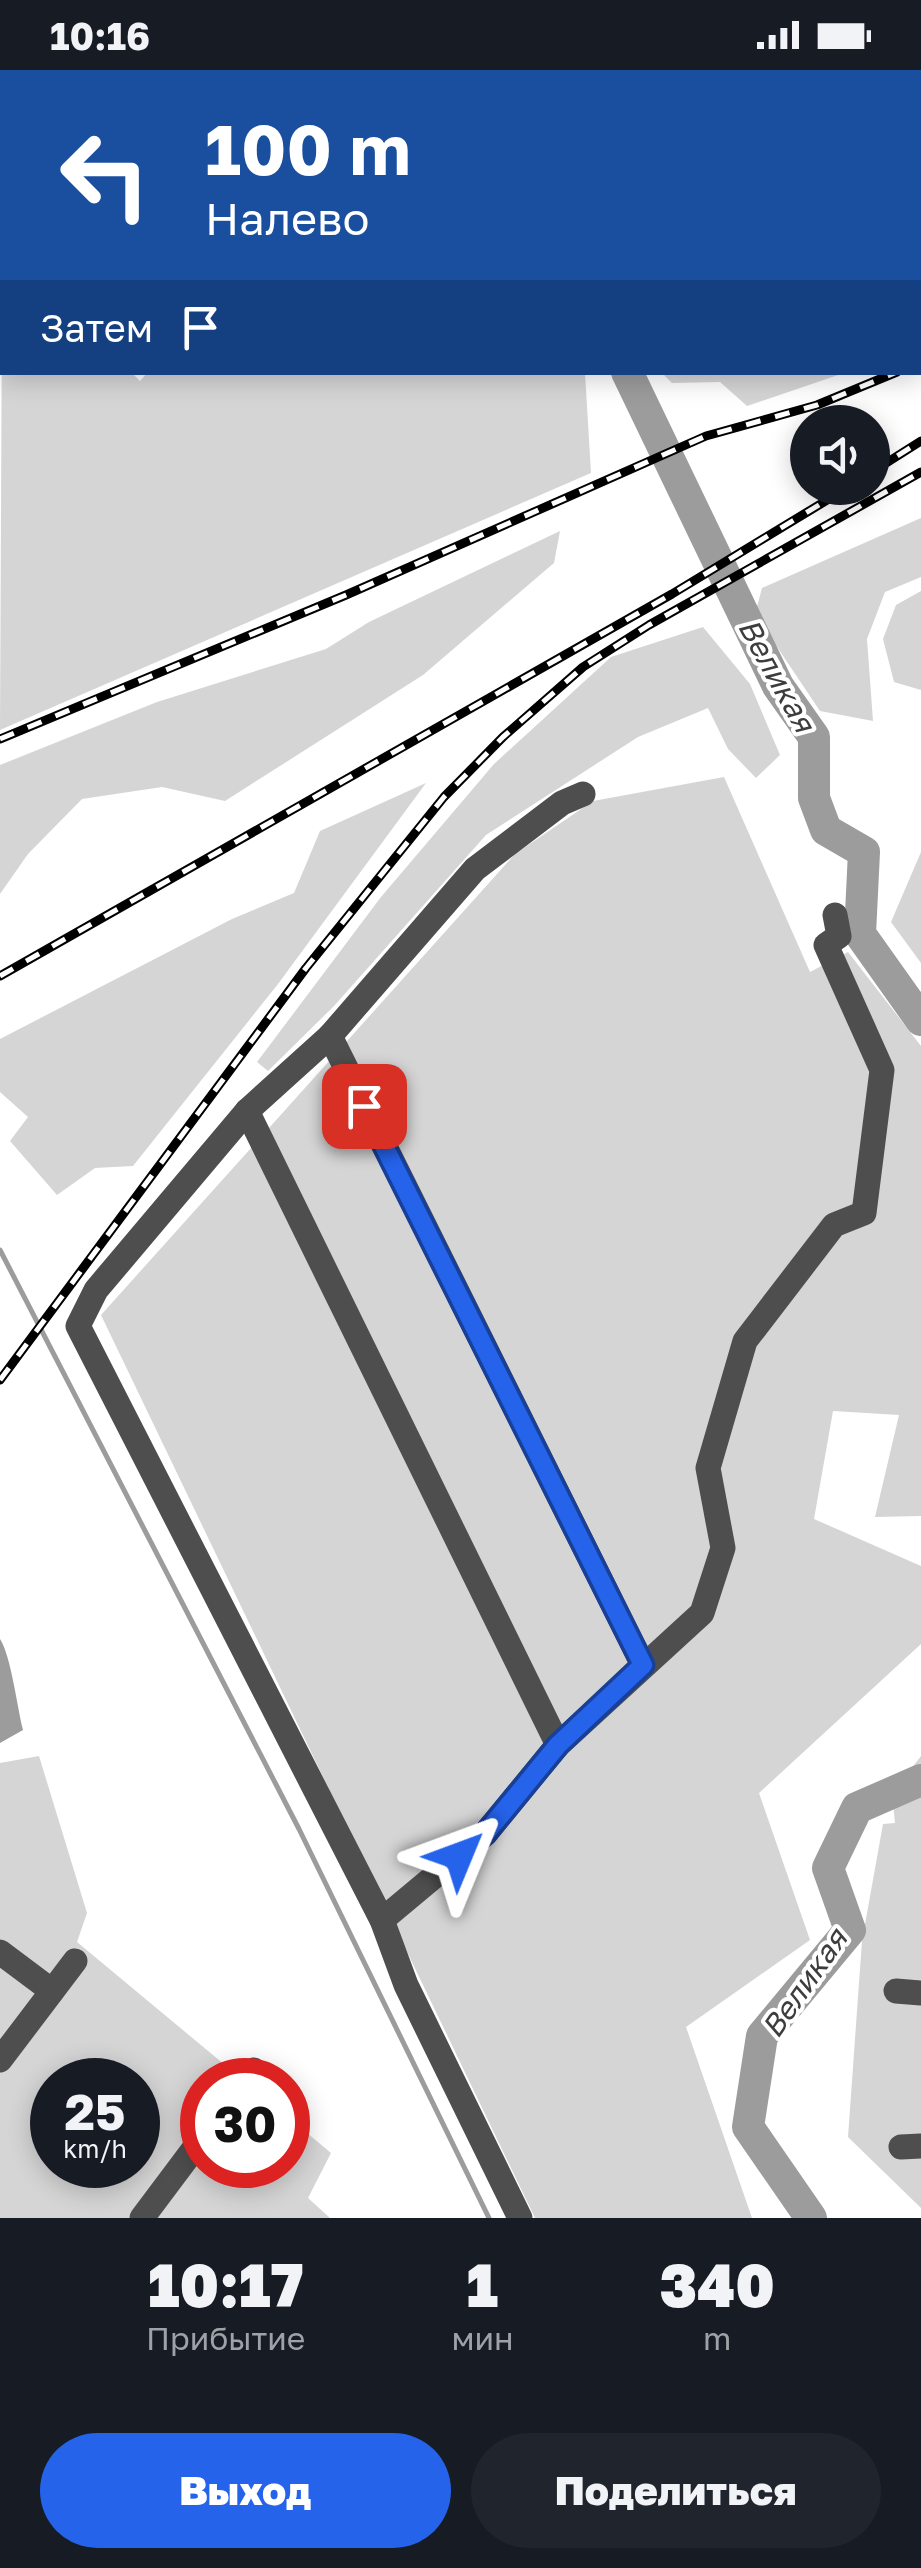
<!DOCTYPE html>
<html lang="ru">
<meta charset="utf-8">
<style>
body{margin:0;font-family:"Golos Text",sans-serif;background:#20242c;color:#f1f3f6;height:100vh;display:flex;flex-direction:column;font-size:38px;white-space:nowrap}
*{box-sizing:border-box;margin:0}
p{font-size:32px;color:#9ea1a6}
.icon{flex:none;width:55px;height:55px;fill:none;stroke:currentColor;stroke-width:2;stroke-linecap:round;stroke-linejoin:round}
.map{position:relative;height:2148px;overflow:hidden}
.panel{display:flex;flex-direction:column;background:#171b24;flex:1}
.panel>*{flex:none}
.hud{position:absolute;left:0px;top:0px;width:922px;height:305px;box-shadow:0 5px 25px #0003;background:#1a4fa0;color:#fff;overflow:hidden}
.fabs{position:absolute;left:790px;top:335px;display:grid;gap:20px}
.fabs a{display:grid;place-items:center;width:100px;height:100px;border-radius:50%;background:#171b24;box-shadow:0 5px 25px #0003;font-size:50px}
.speed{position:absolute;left:30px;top:1988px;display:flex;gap:20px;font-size:50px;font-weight:700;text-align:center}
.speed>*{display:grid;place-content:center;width:130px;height:130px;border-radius:50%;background:#171b24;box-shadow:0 5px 25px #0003;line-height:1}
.speed small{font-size:25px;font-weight:400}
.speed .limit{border:15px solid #d22;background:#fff;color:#111}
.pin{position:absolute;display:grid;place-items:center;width:85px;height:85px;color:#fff;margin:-42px;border-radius:20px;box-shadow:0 5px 15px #0006}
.me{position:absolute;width:110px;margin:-55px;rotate:46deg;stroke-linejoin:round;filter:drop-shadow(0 0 8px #0008)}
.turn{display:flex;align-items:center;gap:35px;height:210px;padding:0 40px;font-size:45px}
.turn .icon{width:130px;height:130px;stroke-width:2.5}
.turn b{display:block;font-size:70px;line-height:85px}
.then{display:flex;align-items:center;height:95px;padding:0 40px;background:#0003;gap:20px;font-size:38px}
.eta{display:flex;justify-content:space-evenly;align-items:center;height:170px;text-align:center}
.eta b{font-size:60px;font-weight:800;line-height:70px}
.action{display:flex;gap:20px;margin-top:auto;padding:20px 40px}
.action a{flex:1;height:115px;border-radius:60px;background:#2563eb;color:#fff;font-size:40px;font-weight:800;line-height:115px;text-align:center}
.action a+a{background:#20242c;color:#f1f3f6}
.status{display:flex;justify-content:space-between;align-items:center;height:70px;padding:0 50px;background:#171b24;direction:ltr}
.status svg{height:28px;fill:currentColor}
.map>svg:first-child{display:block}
.green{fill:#d5d5d5;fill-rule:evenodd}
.water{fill:#9c9c9c}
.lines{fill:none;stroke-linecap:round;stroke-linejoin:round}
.stream{stroke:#9c9c9c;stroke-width:5}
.river{stroke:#9c9c9c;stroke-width:32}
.minor{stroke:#4e4e4e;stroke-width:25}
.rail-casing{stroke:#000;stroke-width:9}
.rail{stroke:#fff;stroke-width:5;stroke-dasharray:15;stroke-linecap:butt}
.route-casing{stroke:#184099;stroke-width:25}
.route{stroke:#2563eb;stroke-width:18}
.labels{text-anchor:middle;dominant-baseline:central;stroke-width:8;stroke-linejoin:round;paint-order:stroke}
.water-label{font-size:30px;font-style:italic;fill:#3d3d3d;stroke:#fff}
</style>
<div class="status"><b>10:16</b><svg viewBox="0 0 49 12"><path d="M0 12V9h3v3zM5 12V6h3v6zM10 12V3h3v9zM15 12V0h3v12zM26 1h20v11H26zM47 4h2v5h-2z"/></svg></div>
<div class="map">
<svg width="921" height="2148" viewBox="0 0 921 2148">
<rect width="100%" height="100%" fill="#fff"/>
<g class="green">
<polygon points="30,0 473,0 472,2"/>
<polygon points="498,0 921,0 921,272 920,2"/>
<polygon points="2,227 2,302 132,303 140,311 148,302 585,303 591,403 0,660"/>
<polygon points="662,303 661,303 844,303 747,336 720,312 672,313"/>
<polygon points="921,448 921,507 885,522 867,569 873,651 820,641 755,544 762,518"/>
<polygon points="560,461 554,493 423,605 225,731 162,717 82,729 28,784 0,824 0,695 157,632 326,579 369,552"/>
<polygon points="921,521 921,620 894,612 883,569 896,535"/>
<polygon points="703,557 750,614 780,685 756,708 728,679 708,638 638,667 486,765 334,936 268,1001 257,992 381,827 494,694 611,587"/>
<polygon points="724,707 810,902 848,882 921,976 921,1446 875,1447 899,1345 833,1341 814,1449 921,1496 921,1574 759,1723 810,1870 686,1957 752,2148 535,2148 101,1245 515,784 593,731"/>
<polygon points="426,713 278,914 133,1096 95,1098 57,1125 10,1071 28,1047 0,1022 0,969 232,849 294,823 320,761"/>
<polygon points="921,782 921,893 891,852"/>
<path d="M39 1686 87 1843 77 1872 243 2010H202V2095H288V2047L331 2083 308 2128 330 2148H0V1693ZM52 2010H138V2095H52Z"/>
<polygon points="921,1686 921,2138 848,2067 862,1871 883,1754 895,1753 892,1724"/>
</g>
<path class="water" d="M0 1569C11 1586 17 1636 23 1660L0 1673Z"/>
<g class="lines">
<polyline class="stream" points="0,1180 299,1759 489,2148"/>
<g class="river">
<polyline points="5,0 6,2"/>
<polyline points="627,302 778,616 814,667 814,728 826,760 864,782 860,864 921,950"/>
<polyline points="811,2148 748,2057 762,1966 850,1860 828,1798 857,1738 921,1710"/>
</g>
<g class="minor">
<polyline points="200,2 200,0"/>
<polyline points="354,2 354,0"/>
<polyline points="475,2 477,0"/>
<polyline points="724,2 724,0"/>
<polyline points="920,103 921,103"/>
<polyline points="0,209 2,208"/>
<polyline points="330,966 643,1595"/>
<polyline points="247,1041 558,1675"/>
<polyline points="382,1850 485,1764 558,1675 702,1543 723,1478 708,1398 745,1271 834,1155 864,1143 882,1000 826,875 839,866 835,845"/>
<polyline points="0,1882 52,1921"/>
<polyline points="896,1921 921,1923"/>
<polyline points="0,1990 75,1891"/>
<polyline points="246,2010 254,2000"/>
<polyline points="901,2077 921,2076"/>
<polyline points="142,2148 202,2068"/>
<polyline points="520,2148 406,1915 382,1850 78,1256 96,1220 247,1041 330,966 475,799 562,733 583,724"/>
</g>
<g class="rail-casing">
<g id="rail">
<polyline points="920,293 921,293"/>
<polyline points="872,402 921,371"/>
<polyline points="0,669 346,525 706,366 817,335 897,302"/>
<polyline points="0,906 672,524 847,418"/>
<polyline points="0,1310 306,898 444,727 503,667 583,597 649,555 921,402"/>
</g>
</g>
<use href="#rail" class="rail"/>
</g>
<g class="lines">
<g class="route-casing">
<polyline id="route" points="364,1036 643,1595 558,1675 485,1764 459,1786"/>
</g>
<use href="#route" class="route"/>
</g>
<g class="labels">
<g class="water-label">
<text transform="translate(777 605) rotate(61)">Великая</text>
<text transform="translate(804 1913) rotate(-55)">Великая</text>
</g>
</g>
</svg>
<div class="fabs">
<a><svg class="icon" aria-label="sound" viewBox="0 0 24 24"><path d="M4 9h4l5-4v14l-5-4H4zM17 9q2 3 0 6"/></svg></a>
</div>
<div class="speed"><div>25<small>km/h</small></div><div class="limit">30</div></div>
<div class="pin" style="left:364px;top:1036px;background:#d93025"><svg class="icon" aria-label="arrive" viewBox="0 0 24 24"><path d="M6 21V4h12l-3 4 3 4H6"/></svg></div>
<svg class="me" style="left:459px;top:1786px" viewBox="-20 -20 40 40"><path d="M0-17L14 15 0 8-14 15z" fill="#2563eb" stroke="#fff" stroke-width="4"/></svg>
<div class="hud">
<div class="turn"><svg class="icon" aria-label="left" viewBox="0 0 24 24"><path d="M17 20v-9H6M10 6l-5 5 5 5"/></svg><div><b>100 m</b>Налево</div></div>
<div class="then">Затем<svg class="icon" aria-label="arrive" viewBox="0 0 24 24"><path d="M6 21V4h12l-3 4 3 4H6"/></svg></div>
</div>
</div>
<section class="panel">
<div class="eta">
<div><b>10:17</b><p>Прибытие</p></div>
<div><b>1</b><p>мин</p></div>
<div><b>340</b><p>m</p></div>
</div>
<div class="action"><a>Выход</a><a>Поделиться</a></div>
</section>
